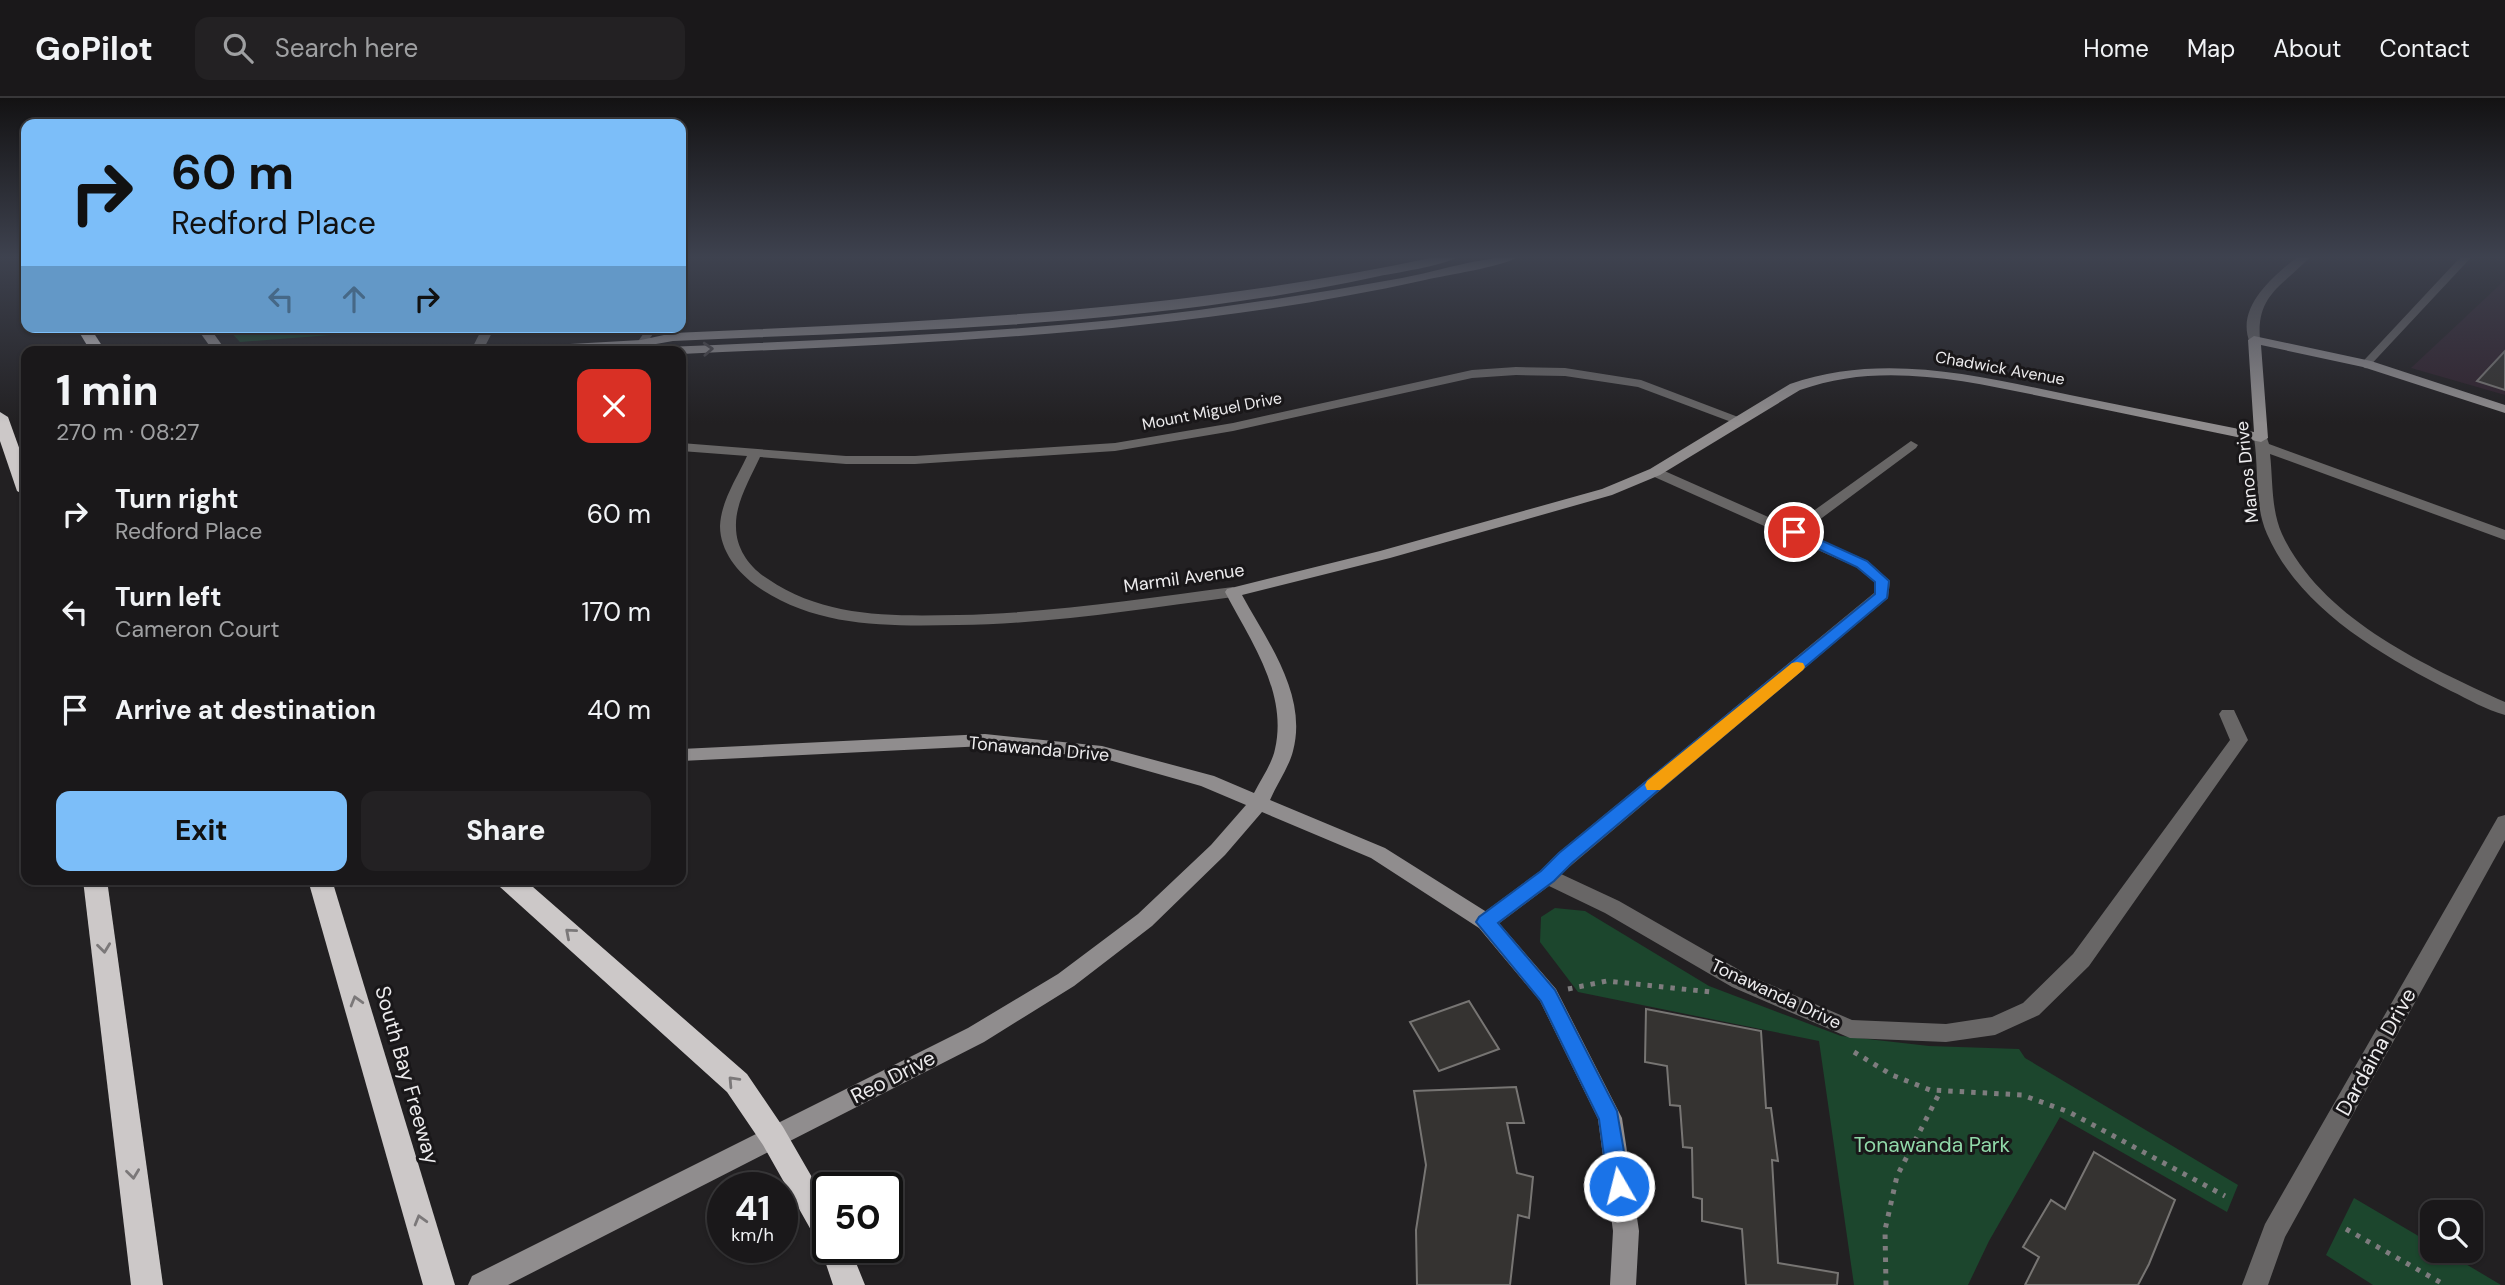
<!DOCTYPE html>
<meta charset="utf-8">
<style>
body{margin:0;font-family:"DM Sans",sans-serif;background:#232123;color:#f1f3f6;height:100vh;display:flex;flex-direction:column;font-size:26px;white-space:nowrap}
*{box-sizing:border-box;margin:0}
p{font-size:23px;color:#9fa0a2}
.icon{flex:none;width:38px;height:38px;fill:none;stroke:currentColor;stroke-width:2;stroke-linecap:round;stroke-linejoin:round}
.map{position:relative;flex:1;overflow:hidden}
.side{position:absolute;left:21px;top:248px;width:665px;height:539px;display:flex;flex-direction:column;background:#1a181a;border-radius:14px;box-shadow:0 2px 5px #0004,0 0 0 2px #383739}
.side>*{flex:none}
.hud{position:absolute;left:21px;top:21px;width:665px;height:214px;border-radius:14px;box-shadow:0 2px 5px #0004,0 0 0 2px #383739;background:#7cbef9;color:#111;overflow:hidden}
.fabs{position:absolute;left:2420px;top:1102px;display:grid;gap:14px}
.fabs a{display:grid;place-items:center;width:63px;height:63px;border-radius:14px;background:#1a181a;box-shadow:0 2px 5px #0004,0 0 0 2px #383739;font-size:35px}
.speed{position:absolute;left:707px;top:1074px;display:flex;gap:14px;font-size:35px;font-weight:700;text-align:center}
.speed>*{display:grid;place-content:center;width:91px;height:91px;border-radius:50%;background:#1a181a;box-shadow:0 2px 5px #0004,0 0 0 2px #383739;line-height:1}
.speed small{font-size:18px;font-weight:400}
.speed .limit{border:4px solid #111;border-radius:10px;background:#fff;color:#111}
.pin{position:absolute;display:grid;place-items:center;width:60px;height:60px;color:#fff;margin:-30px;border:4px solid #fff;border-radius:50%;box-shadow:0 2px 7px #0007}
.me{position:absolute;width:77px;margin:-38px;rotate:352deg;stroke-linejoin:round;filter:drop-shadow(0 0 5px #0008)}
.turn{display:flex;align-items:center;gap:24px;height:147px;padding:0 35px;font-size:32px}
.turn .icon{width:91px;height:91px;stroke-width:2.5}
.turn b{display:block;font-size:49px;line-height:60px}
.lanes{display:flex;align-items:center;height:66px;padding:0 35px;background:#0003;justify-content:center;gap:35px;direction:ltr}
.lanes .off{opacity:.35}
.round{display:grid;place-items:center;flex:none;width:74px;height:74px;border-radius:14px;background:#232123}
.summary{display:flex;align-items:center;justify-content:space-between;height:119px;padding:0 35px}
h1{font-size:42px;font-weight:800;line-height:52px}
.primary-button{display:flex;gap:14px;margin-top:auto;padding:14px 35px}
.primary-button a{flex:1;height:80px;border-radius:14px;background:#7cbef9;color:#111;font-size:28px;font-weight:800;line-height:80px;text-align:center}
.primary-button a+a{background:#232123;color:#f1f3f6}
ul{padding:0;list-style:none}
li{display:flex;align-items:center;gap:21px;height:98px;padding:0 35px}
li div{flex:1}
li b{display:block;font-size:26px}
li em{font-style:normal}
header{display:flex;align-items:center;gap:42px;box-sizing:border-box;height:98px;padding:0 35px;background:#1a181a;border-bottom:2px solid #383739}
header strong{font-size:33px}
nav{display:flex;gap:38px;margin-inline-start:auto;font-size:24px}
.search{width:490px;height:63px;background:#232123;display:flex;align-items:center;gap:18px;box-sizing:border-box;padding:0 24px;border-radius:14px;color:#9fa0a2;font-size:26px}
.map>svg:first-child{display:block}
.education{fill:#31232e}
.green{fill:#1c462d}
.building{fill:#353331;stroke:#777573;stroke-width:2}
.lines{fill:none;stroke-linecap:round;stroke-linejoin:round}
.path{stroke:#7e7c7e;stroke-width:5;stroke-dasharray:4.5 7;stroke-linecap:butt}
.lane{stroke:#686666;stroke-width:8}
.street{fill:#686666;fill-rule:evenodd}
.secondary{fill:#908d8e;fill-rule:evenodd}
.highway{fill:#ccc8c8;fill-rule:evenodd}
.oneway{stroke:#494648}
.oneway2{stroke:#7b7879}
.route{fill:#1a73e8;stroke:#114b97;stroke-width:2}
.slow{fill:#f59e0b}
.labels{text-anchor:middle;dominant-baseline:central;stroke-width:6;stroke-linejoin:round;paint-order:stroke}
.far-street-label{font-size:16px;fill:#edecee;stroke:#191719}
.street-label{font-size:18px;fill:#edecee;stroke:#191719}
.near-street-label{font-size:21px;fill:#edecee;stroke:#191719}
.near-park-label{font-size:21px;fill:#91d9a9;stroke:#191719}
</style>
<header>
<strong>GoPilot</strong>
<div class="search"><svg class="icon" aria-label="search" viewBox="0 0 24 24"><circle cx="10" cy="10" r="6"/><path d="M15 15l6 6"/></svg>Search here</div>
<nav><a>Home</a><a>Map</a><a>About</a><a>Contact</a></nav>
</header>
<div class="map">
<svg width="2505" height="1187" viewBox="0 0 2505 1187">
<rect width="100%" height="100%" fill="#222022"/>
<polygon class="education" points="2505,182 2505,297 2411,270"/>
<g class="green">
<polygon points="226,229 347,229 344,236 240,244"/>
<polygon points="1555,810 1585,813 1709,888 1841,938 1929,948 2019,951 2025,960 2238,1087 2227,1114 2060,1019 1989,1143 1968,1187 1854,1187 1819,943 1578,894 1540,844 1541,819"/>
<polygon points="2354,1100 2432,1146 2432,1153 2444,1153 2501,1187 2373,1187 2326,1157"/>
</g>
<g class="building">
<polygon points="2505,253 2505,292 2477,283"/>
<polygon points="1469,903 1499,951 1439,973 1410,924"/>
<polygon points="1646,911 1761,933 1766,1010 1771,1010 1778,1063 1772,1062 1778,1165 1838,1175 1837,1187 1746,1187 1742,1131 1702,1123 1702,1101 1693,1099 1692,1050 1683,1049 1680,1008 1670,1007 1667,968 1645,964"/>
<polygon points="1516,989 1524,1025 1507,1025 1517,1075 1533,1079 1529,1120 1518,1117 1510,1187 1417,1187 1416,1132 1426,1067 1414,993"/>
<polygon points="2094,1054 2175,1102 2149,1166 2138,1187 2025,1187 2039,1159 2023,1149 2051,1102 2065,1111"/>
</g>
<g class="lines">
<g class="path">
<polyline points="1568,891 1607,883 1711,894"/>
<polyline points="1854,954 1892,977 1930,992 2022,997 2069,1014 2225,1098"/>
<polyline points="2346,1131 2445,1187"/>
<polyline points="1886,1187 1885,1132 1897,1078 1940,994"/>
</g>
<g class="lane">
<polyline points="641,246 653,229"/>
<polyline points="2366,266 2466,159"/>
</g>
<g class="street">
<path d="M2297 159H2310C2283 188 2256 196 2260 242L2254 246 2250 245C2235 209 2273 179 2297 159Z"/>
<polygon points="483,229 495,229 482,254 470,254"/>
<path d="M1516 269 1565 270 1641 282 1746 322 1744 325H1734L1638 289 1565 278 1516 277 1472 280 1233 333 1115 353 915 366H846L760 359C750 381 735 405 736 429 736 451 750 470 768 481 825 520 891 518 958 517 1050 515 1141 501 1233 489L1241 494 1233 499C1141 511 1051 526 958 527 888 528 818 530 758 489 738 475 720 453 720 428 721 403 737 380 747 358L681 353V345L846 358H915L1115 345 1233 325 1472 272Z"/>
<path d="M2261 336 2266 337 2269 346 2505 432V442L2270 356C2273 382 2271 412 2282 436 2322 521 2424 567 2505 604V617C2486 612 2468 601 2451 593 2381 557 2300 511 2267 436 2254 407 2259 370 2254 340Z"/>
<polygon points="1911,343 1918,347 1916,350 1803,434 1868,463 1890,483 1888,500 1561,776 1619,803 1748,877 1852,922 1946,926 1992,919 2023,905 2073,856 2230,642 2219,616 2222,612 2234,612 2248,642 2089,868 2039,917 1995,937 1946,944 1850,940 1732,889 1605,815 1549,788 1493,830 1486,832 1479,830 1476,824 1479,818 1540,773 1558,755 1874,495 1874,484 1856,469 1650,377 1650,371 1660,371 1791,429"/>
<polygon points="2505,717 2505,742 2285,1139 2268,1187 2242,1187 2265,1126 2498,719"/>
</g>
<g class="secondary">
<path d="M1435 159H1457C1444 168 1393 175 1375 179 1145 229 907 232 673 243L656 246 666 249C843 241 1022 235 1199 212 1267 203 1335 192 1402 180 1440 173 1478 159 1517 159 1503 169 1445 177 1425 182 1181 236 929 245 681 256V254H654L641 250 494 254 500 250 641 242 673 235C929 224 1184 213 1435 159Z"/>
<polygon points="196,229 209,229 227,254 214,254"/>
<path d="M2254 238 2371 263 2505 307V315L2363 269 2261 247 2268 340 2261 344C2198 331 2136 318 2073 305 1984 287 1888 260 1800 292L1660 377 1612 397 1390 460 1242 497C1267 543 1308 597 1293 653 1289 669 1277 686 1270 702L1385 750 1493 818 1556 891 1622 1020 1639 1133 1636 1187H1610L1613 1133 1598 1021 1540 903 1479 830 1371 760 1262 714 1225 757 1152 828 1074 888 984 944 508 1187H468L472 1178 968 930 1058 876 1138 816 1211 747 1246 707 1201 688 1102 660 985 648 681 663V651L985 636 1102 648 1214 678 1254 695C1261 681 1272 666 1275 651 1288 594 1250 542 1225 494L1227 491 1380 453 1602 391 1650 371 1790 286C1883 254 1978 278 2070 297 2131 309 2192 322 2254 334L2248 242Z"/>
</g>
<g class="highway">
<polygon points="76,229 90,229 106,254 91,254"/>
<polygon points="0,314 8,319 26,369 26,398 17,393 0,343"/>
<polygon points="83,782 107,782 163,1187 131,1187"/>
<polygon points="308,782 332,782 455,1187 423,1187"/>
<polygon points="497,782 525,782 747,976 783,1029 828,1107 828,1150 850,1150 865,1187 833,1187 820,1148 763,1047 727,994 500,789"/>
</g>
</g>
<defs><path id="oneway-chevron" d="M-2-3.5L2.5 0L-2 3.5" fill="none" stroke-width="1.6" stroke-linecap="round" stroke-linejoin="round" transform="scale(1.75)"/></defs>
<use class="oneway" href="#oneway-chevron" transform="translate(708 251) rotate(-3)"/>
<g class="oneway2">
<use href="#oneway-chevron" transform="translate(570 835) rotate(-139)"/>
<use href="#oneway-chevron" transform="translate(104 850) rotate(83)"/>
<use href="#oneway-chevron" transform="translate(356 903) rotate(-106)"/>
<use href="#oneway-chevron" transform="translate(733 983) rotate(-133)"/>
<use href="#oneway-chevron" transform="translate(133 1076) rotate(83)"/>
<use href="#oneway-chevron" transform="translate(420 1122) rotate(-106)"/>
</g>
<linearGradient id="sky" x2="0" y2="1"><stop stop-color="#131213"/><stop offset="0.49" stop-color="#3e424f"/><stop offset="1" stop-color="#3e424f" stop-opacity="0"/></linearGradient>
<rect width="2505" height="325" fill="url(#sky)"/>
<polygon class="route" points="1794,430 1867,463 1889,483 1887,500 1572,765 1554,783 1498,825 1555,892 1617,1013 1630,1088 1627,1095 1619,1098 1611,1095 1608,1088 1599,1021 1541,903 1476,824 1479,819 1541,773 1559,755 1875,496 1875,484 1857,469 1789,437 1789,431"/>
<polygon class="slow" points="1797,564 1803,565 1805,569 1803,572 1660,692 1647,692 1645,687 1647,683 1792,565"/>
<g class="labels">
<g class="far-street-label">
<text transform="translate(2000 270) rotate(10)">Chadwick Avenue</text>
<text transform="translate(1212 313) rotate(-11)">Mount Miguel Drive</text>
</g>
<g class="street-label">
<text transform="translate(2247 374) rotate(-96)">Manos Drive</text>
<text transform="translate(1184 480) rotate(-8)">Marmil Avenue</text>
<text transform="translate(1039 651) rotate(5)">Tonawanda Drive</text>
<text transform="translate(1776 896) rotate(25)">Tonawanda Drive</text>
</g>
<g class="near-street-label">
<text transform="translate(2376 954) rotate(-61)">Dardaina Drive</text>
<text transform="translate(407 977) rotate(74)">South Bay Freeway</text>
<text transform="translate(893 979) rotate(-27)">Reo Drive</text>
</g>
<g class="near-park-label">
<text x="1932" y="1047">Tonawanda Park</text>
</g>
</g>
</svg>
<div class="fabs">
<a><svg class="icon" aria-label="search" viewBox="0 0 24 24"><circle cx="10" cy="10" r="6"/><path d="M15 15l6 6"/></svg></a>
</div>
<div class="speed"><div>41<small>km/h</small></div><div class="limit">50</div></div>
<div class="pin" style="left:1794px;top:434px;background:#d93025"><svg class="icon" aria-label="arrive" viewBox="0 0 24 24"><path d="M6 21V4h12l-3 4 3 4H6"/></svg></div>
<svg class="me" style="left:1619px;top:1088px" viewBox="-20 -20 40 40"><circle r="17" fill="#1a73e8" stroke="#fff" stroke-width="3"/><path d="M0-11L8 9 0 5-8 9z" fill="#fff"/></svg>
<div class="hud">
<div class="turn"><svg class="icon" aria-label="right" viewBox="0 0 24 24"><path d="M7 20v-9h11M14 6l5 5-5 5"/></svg><div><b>60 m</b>Redford Place</div></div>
<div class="lanes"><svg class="icon off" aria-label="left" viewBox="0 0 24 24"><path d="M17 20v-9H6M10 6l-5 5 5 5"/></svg><svg class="icon off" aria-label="ahead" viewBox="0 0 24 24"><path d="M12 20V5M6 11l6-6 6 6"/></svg><svg class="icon" aria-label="right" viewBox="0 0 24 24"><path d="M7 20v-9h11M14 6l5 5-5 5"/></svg></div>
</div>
<section class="side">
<div class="summary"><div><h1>1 min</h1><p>270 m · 08:27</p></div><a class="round" style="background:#d93025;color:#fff"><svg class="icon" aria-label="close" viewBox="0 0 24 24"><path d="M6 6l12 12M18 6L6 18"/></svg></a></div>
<ul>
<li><svg class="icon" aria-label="right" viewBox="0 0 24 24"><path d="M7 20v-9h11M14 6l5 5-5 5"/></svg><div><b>Turn right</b><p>Redford Place</p></div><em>60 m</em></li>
<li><svg class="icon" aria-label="left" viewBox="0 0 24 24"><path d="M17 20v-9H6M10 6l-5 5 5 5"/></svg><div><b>Turn left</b><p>Cameron Court</p></div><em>170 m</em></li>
<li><svg class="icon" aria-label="arrive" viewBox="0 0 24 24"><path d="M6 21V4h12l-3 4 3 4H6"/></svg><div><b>Arrive at destination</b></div><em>40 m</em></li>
</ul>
<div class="primary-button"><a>Exit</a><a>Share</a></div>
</section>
</div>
